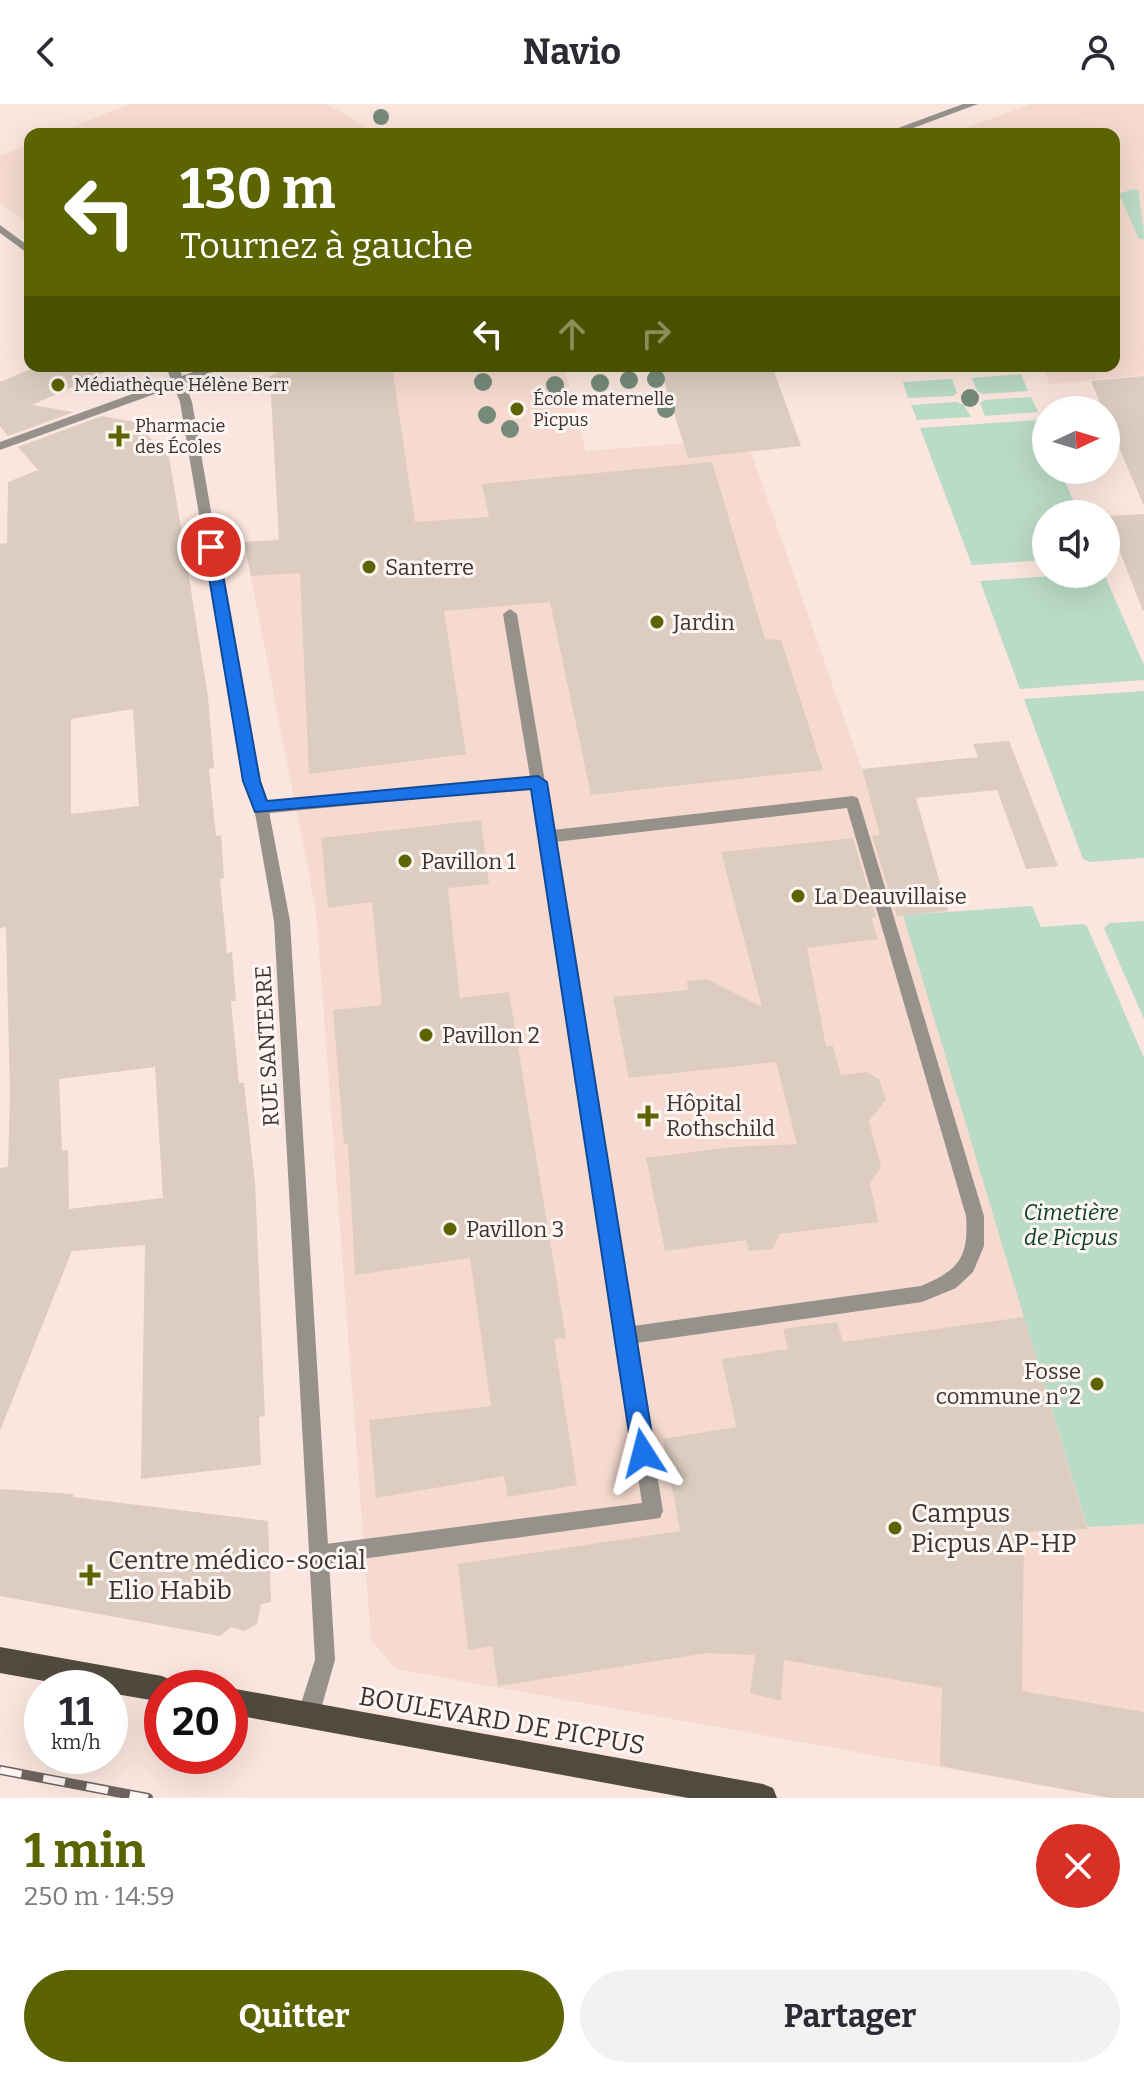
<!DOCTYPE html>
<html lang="fr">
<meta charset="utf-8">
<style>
body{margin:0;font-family:Bitter,serif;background:#f2f2f3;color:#2b2b33;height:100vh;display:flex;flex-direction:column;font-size:30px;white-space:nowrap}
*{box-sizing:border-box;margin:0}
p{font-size:26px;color:#7c7c81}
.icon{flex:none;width:44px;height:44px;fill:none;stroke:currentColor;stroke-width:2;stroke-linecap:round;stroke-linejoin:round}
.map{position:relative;height:1694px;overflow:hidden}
.sheet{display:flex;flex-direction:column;background:#fff;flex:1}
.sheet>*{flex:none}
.top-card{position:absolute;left:24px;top:24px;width:1096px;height:244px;border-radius:16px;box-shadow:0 8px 32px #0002;background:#5c6401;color:#fff;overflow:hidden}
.needle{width:52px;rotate:86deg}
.tools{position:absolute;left:1032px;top:292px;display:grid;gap:16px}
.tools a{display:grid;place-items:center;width:88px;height:88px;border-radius:50%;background:#fff;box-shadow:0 8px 32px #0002;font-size:40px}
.speed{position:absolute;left:24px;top:1566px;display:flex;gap:16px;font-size:40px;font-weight:700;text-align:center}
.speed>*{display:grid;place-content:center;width:104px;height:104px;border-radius:50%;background:#fff;box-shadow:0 8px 32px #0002;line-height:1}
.speed small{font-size:20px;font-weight:400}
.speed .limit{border:12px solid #d22;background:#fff;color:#111}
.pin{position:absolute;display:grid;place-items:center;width:68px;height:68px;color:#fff;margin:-34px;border:4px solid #fff;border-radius:50%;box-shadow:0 2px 8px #0007}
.me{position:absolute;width:88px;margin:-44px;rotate:351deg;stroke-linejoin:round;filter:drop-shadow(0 0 6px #0008)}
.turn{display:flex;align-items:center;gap:28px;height:168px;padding:0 24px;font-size:36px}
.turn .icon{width:104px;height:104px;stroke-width:2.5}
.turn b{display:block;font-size:56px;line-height:68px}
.lanes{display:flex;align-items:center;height:76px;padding:0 24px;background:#0003;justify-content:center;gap:40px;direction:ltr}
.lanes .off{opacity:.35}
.round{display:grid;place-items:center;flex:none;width:84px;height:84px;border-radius:42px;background:#f2f2f3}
.overview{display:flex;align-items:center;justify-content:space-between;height:136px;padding:0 24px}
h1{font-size:48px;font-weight:700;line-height:60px;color:#5c6401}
.primary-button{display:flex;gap:16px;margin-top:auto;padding:16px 24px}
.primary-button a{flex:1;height:92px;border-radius:48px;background:#5c6401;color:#fff;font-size:32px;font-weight:700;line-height:92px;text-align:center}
.primary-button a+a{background:#f2f2f3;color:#2b2b33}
header{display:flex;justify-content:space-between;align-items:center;height:104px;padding:0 24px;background:#fff;font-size:36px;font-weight:700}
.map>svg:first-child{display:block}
.built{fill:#f6dacf}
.green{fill:#badbc5}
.building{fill:#dccdc0;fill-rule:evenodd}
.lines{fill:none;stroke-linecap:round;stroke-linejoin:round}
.lane{fill:#96928b;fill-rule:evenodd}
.street{fill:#96928b;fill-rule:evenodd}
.primary{fill:#514b3f;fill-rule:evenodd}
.rail-casing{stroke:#6e635f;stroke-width:10}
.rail{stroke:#fef6f3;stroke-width:7;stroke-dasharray:22;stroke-linecap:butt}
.tree{fill:#768b79}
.route{fill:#1a73e8;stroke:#114b97;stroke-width:2}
.poi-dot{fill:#5c6401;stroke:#fef6f3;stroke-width:3}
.labels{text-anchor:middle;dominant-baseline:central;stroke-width:6;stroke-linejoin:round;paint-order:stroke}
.far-poi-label{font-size:18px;fill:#3a3330;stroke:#fef6f3;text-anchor:start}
.poi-label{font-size:22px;fill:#3a3330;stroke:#fef6f3;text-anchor:start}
.street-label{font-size:22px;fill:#3a3330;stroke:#fef6f3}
.park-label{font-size:22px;font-style:italic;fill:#0a4126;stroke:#fef6f3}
.near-poi-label{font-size:26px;fill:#3a3330;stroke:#fef6f3;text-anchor:start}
.near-street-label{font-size:26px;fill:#3a3330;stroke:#fef6f3}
</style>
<header><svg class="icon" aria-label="back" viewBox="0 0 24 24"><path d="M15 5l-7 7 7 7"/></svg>Navio<svg class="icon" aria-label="person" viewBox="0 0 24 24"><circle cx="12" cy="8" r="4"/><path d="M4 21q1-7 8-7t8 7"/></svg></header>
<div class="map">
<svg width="1144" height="1694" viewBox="0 0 1144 1694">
<rect width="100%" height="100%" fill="#fae6de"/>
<g class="built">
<polygon points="130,0 327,0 378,30 55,30"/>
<polygon points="1032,0 1144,0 1144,271 1050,280 1042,262 1114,262 1114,30 948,30"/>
<polygon points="30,40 30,122 0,99 0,52"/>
<polygon points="288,262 564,262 586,347 746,334 862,665 1087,1423 1144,1420 1144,1694 1111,1694 395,1565 371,1536 316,807 244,438 279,435 270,272"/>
</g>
<g class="green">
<path d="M1133 85 1139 87C1139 103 1144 118 1144 135H1139L1119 90Z"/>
<polygon points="1021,270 1028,287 983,290 977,287 972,274"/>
<polygon points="952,275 957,289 953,292 908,294 903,278"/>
<polygon points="1031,293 1038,308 985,312 980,299 984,296"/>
<polygon points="956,298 964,301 971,313 917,316 911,301"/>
<polygon points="1038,316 1046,334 1046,366 1060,366 1079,410 1046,410 1046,456 972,461 920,324"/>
<polygon points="1079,470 1104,470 1144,561 1144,576 1020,585 980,477"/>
<polygon points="1144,587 1144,754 1090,758 1083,755 1024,595"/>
<polygon points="1032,802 1041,823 1082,820 1087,822 1144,954 1144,1420 1087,1423 903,811"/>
<polygon points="1144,817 1144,915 1104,824 1110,819"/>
</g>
<g class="building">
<polygon points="38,262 118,262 32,301 74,308 8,332 0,322 0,278"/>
<polygon points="294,262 392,262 415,418 489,413 482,380 712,358 765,535 781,536 823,666 591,691 550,498 444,507 466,650 309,670 300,469 251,472 244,438 279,436 270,272"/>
<polygon points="664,262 772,262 801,342 688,354 661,268 666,268"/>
<polygon points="1144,272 1144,402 1106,313 1106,306 1103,306 1091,277"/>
<path d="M102 312 135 318 169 353 184 442 208 593 214 664 209 665 216 732 221 731 224 774 220 775 227 849 232 848 236 897H231L239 979H244L255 1080 265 1312 259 1313 261 1361 141 1375 145 1141 72 1147 0 1327V1064L8 1063 10 991 6 823 0 824V440L7 439 8 378 38 366 18 343ZM133 605 139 702 71 710V615ZM155 963 163 1094 69 1105 68 1046 62 1047 59 975Z"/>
<polygon points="1144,410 1144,506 1143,507 1106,412"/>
<polygon points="1009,637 1058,762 1026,765 997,686 916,694 948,807 897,812 872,732 880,731 862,665 978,653 973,640"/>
<polygon points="481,716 489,780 448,784 460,894 509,888 566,1234 554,1235 577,1381 508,1393 504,1372 376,1394 369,1316 491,1302 470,1154 355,1171 348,1039 344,1040 333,906 382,901 372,798 328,804 321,734"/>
<polygon points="853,734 876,813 871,814 878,835 807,844 826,942 833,942 841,971 867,968 879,975 886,996 869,1017 881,1063 870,1079 878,1118 780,1130 772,1145 749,1147 746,1136 665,1147 646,1054 734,1043 797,1040 776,958 629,974 613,893 688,886 687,877 707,875 762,903 721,748"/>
<polygon points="1024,1213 1087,1425 1024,1428 1022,1587 1144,1608 1144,1694 1111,1694 940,1662 942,1584 784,1556 781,1597 750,1589 755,1551 707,1549 498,1582 492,1542 468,1546 458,1460 680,1427 663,1335 736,1323 722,1255 788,1245 783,1225 837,1218 843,1238"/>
<polygon points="0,1385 73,1390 73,1393 268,1417 271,1498 261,1500 257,1520 244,1527 231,1523 220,1532 0,1492"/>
</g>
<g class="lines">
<path class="lane" d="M510 505 517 510 553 726 853 692 858 694 984 1112V1142L973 1168 956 1184 922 1198 636 1239 663 1407 660 1414 318 1461 311 1458 308 1451 311 1444 318 1441 642 1399 532 684 261 710 254 704 261 698 530 673 503 510ZM847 704 966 1112C969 1153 959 1166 921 1182L633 1222 555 738Z"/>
<g class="street">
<polygon points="963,0 978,0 897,30 882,30"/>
<polygon points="0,121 30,143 30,151 0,129"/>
<polygon points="166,262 178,262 182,272 210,262 227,262 185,279 192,298 258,677 266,692 290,817 335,1556 319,1612 316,1620 308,1623 300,1620 297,1612 315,1556 274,817 252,692 244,677 180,298 174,283 0,346 0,338 171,276"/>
</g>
<g class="primary">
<polygon points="0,1543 162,1572 171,1576 175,1584 162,1584 162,1598 110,1589 110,1584 83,1584 0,1569"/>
<polygon points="229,1584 230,1584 763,1680 773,1684 777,1694 688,1694 230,1610"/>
</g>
<g class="rail-casing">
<polyline id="rail" points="0,1666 148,1694"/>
</g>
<use href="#rail" class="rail"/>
</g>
<g class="tree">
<circle cx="381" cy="13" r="8"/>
<circle cx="656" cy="275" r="9"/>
<circle cx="629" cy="276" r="9"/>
<circle cx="483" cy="278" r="9"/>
<circle cx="600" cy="279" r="9"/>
<circle cx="555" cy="281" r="9"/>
<circle cx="970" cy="294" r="9"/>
<circle cx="666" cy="305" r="9"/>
<circle cx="487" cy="311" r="9"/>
<circle cx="510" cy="325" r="9"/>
</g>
<polygon class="route" points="211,439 218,443 260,677 267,697 538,672 547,678 655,1349 651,1356 643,1359 636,1356 632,1349 531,685 255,708 243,677 204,443"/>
<g class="poi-dot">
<circle cx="58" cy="281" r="8"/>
<circle cx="517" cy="305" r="8"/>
<path d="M115 320h8v8h8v8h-8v8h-8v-8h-8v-8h8z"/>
<circle cx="369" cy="463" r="8"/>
<circle cx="657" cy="518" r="8"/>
<circle cx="405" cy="757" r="8"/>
<circle cx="798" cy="792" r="8"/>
<circle cx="426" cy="931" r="8"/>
<path d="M644 1000h8v8h8v8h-8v8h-8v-8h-8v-8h8z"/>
<circle cx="450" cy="1125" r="8"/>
<circle cx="1097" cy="1280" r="8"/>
<circle cx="895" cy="1424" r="8"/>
<path d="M86 1459h8v8h8v8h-8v8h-8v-8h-8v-8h8z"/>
</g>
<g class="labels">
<g class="far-poi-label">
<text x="74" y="281">Médiathèque Hélène Berr</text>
<text x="533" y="295">École maternelle<tspan x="533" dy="21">Picpus</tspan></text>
<text x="135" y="322">Pharmacie<tspan x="135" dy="21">des Écoles</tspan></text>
</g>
<g class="poi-label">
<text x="385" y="463">Santerre</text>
<text x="673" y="518">Jardin</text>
<text x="421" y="757">Pavillon 1</text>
<text x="814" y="792">La Deauvillaise</text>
<text x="442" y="931">Pavillon 2</text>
<text x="666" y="999">Hôpital<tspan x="666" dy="25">Rothschild</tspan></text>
<text x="466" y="1125">Pavillon 3</text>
<text x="1081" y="1267" text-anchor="end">Fosse<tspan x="1081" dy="25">commune n°2</tspan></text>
</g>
<g class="street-label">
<text transform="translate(267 942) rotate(-93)">RUE SANTERRE</text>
</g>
<g class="park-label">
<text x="1071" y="1108">Cimetière<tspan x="1071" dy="25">de Picpus</tspan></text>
</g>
<g class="near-poi-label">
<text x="911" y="1409">Campus<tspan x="911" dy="30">Picpus AP-HP</tspan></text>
<text x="108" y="1456">Centre médico-social<tspan x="108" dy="30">Elio Habib</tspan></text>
</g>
<g class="near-street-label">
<text transform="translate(502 1617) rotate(10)">BOULEVARD DE PICPUS</text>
</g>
</g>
</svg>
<div class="tools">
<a><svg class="needle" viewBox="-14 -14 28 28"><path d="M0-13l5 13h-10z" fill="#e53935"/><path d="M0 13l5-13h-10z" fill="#7c7c81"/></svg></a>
<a><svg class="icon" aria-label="sound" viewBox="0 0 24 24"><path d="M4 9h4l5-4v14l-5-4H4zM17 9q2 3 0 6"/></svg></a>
</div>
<div class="speed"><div>11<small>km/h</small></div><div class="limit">20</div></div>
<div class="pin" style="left:211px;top:443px;background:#d93025"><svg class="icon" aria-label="arrive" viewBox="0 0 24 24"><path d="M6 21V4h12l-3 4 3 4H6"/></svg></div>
<svg class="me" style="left:643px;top:1349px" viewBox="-20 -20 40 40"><path d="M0-17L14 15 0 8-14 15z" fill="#1a73e8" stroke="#fff" stroke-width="4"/></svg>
<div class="top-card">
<div class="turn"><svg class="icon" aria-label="left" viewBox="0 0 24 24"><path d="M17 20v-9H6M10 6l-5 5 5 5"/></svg><div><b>130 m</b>Tournez à gauche</div></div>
<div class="lanes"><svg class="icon" aria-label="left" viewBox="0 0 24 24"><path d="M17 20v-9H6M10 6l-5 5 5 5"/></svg><svg class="icon off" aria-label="ahead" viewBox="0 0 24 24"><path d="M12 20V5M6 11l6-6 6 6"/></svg><svg class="icon off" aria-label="right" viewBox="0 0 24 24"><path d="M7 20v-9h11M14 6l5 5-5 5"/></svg></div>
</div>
</div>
<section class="sheet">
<div class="overview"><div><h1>1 min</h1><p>250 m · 14:59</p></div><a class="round" style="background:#d93025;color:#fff"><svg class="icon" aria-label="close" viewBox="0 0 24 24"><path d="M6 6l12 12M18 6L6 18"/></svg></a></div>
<div class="primary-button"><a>Quitter</a><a>Partager</a></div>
</section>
